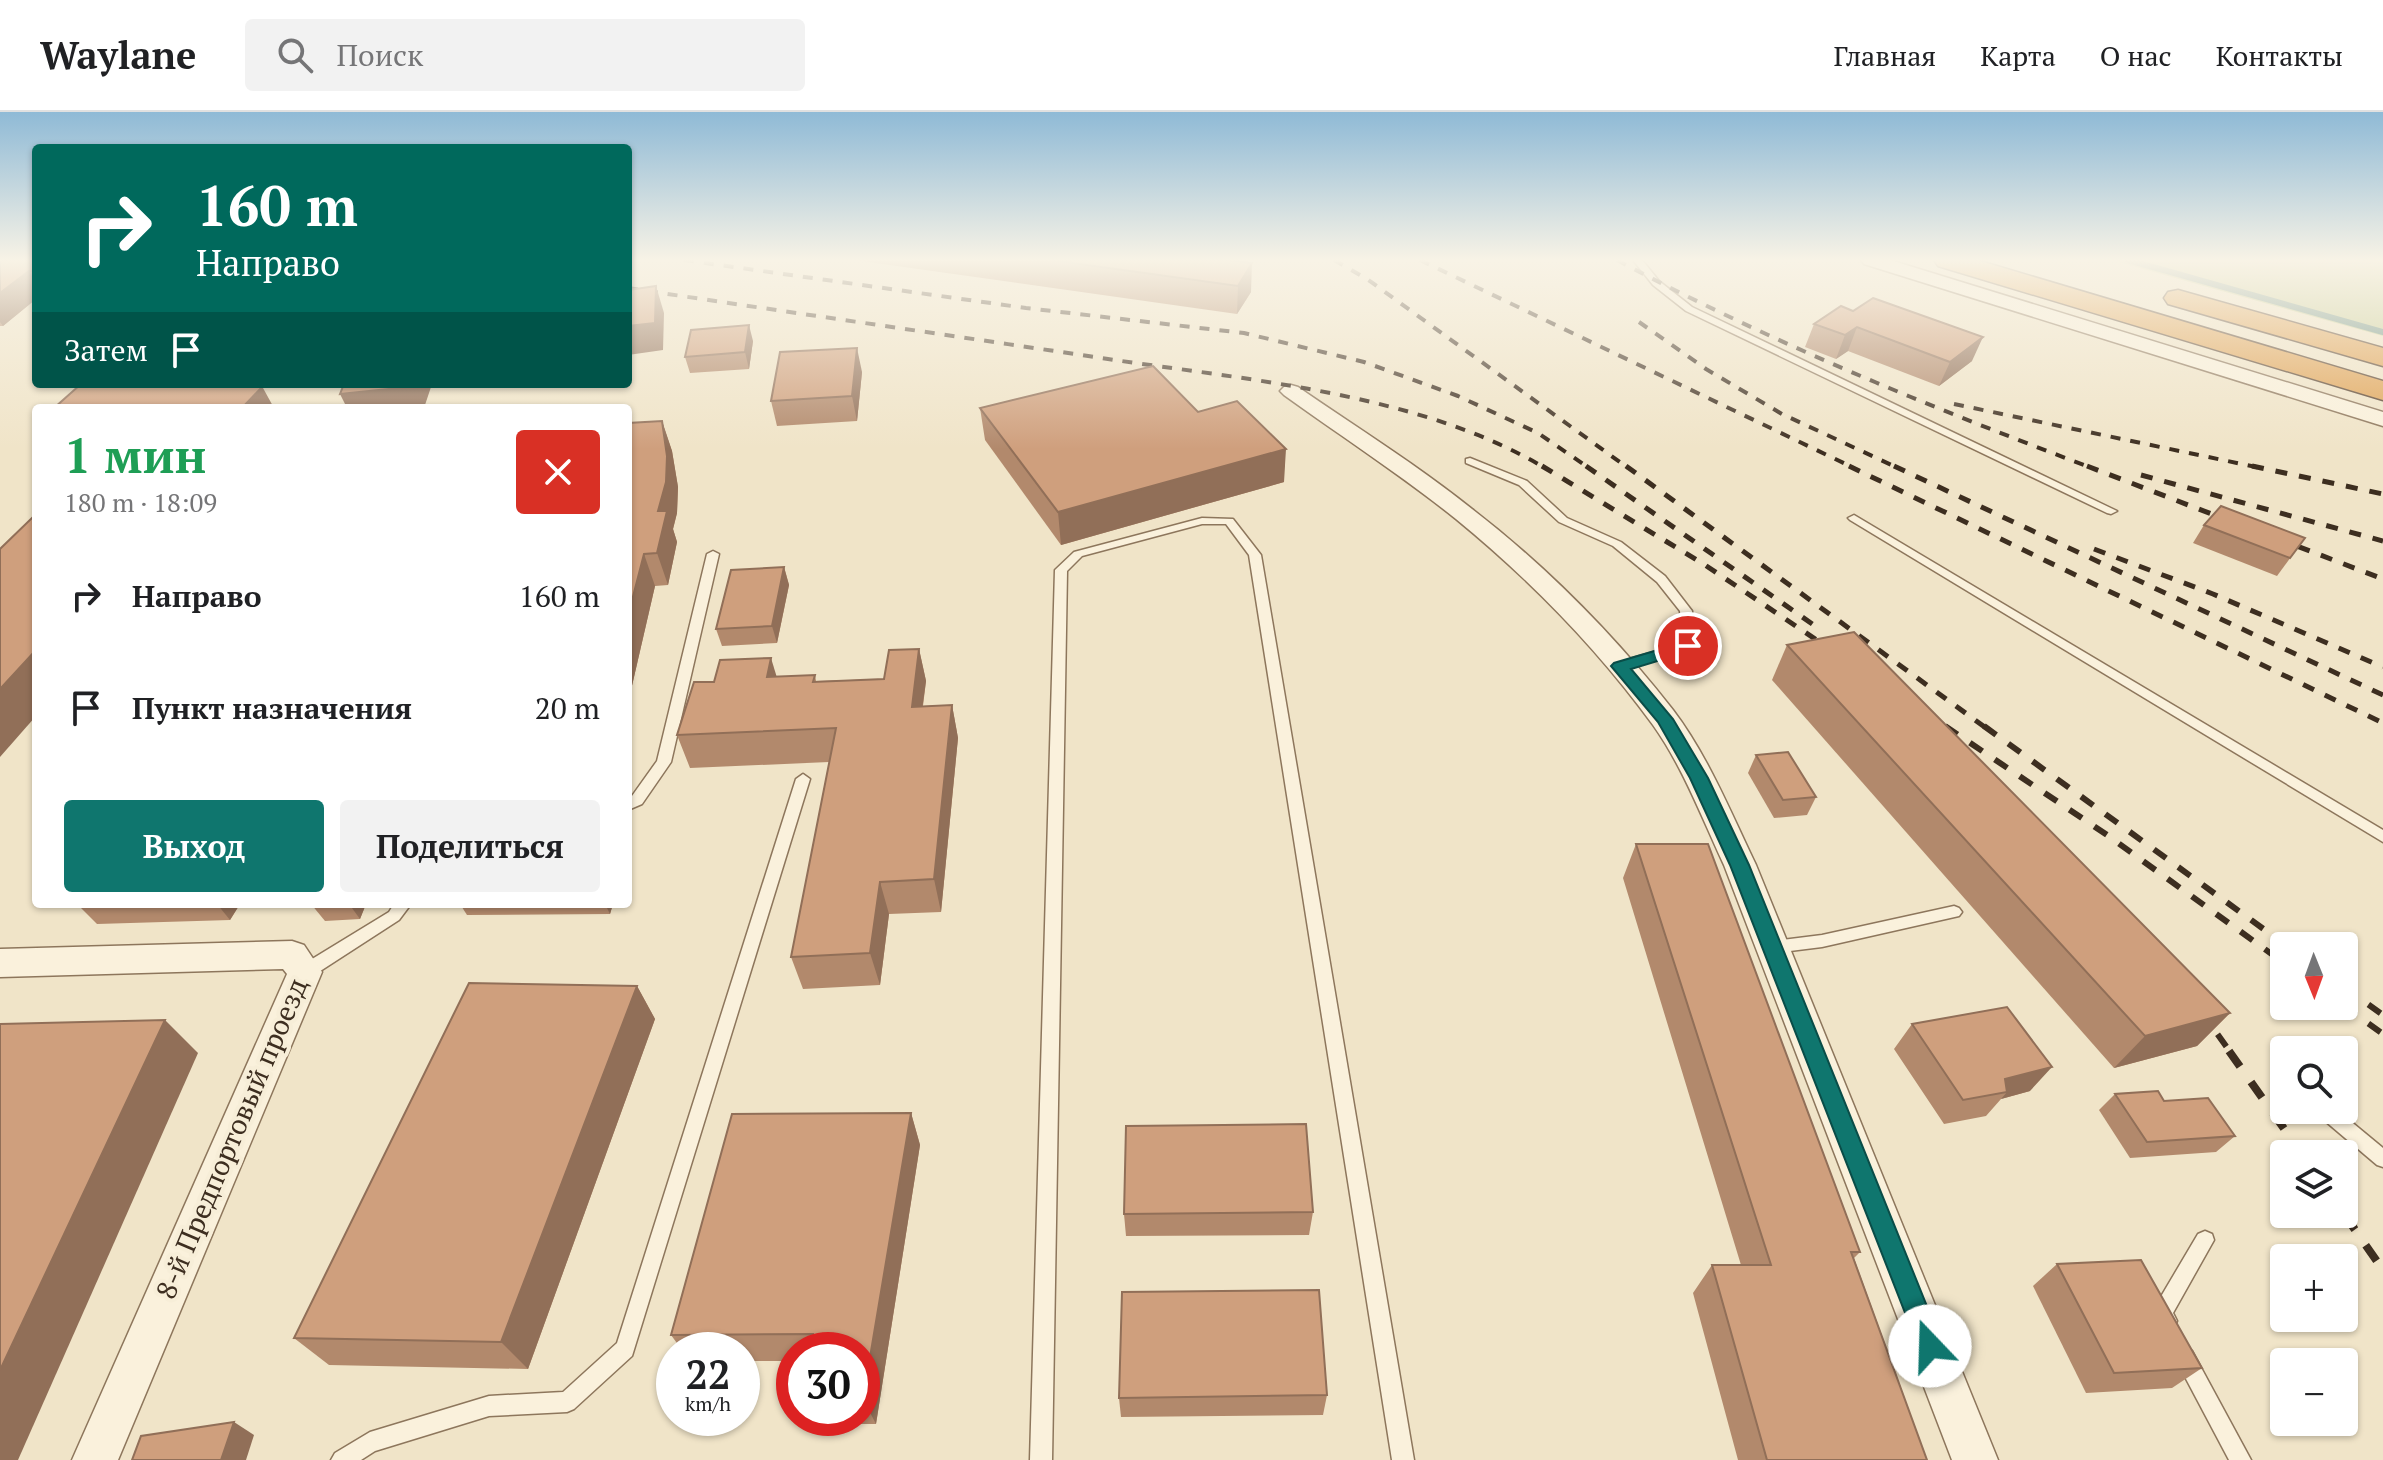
<!DOCTYPE html>
<html lang="ru">
<meta charset="utf-8">
<style>
body{margin:0;font-family:"PT Serif",serif;background:#f2f2f2;color:#202124;height:100vh;display:flex;flex-direction:column;font-size:30px;white-space:nowrap}
*{box-sizing:border-box;margin:0}
p{font-size:26px;color:#757577}
.icon{flex:none;width:44px;height:44px;fill:none;stroke:currentColor;stroke-width:2;stroke-linecap:round;stroke-linejoin:round}
.map{position:relative;flex:1;overflow:hidden}
.panel{position:absolute;left:32px;top:292px;width:600px;height:504px;display:flex;flex-direction:column;background:#fff;border-radius:8px;box-shadow:0 2px 6px #0004}
.panel>*{flex:none}
.hud{position:absolute;left:32px;top:32px;width:600px;height:244px;border-radius:8px;box-shadow:0 2px 6px #0004;background:#00695c;color:#fff;overflow:hidden}
.needle{width:52px;rotate:179deg}
.tools{position:absolute;left:2270px;top:820px;display:grid;gap:16px}
.tools a{display:grid;place-items:center;width:88px;height:88px;border-radius:8px;background:#fff;box-shadow:0 2px 6px #0004;font-size:40px}
.speed{position:absolute;left:656px;top:1220px;display:flex;gap:16px;font-size:40px;font-weight:700;text-align:center}
.speed>*{display:grid;place-content:center;width:104px;height:104px;border-radius:50%;background:#fff;box-shadow:0 2px 6px #0004;line-height:1}
.speed small{font-size:20px;font-weight:400}
.speed .limit{border:12px solid #d22;background:#fff;color:#111}
.pin{position:absolute;display:grid;place-items:center;width:68px;height:68px;color:#fff;margin:-34px;border:4px solid #fff;border-radius:50%;box-shadow:0 2px 8px #0007}
.me{position:absolute;width:88px;margin:-44px;rotate:339deg;stroke-linejoin:round;filter:drop-shadow(0 0 6px #0008)}
.turn{display:flex;align-items:center;gap:28px;height:168px;padding:0 32px;font-size:36px}
.turn .icon{width:104px;height:104px;stroke-width:2.5}
.turn b{display:block;font-size:56px;line-height:68px}
.then{display:flex;align-items:center;height:76px;padding:0 32px;background:#0003;gap:16px;font-size:30px}
.round{display:grid;place-items:center;flex:none;width:84px;height:84px;border-radius:8px;background:#f2f2f2}
.head{display:flex;align-items:center;justify-content:space-between;height:136px;padding:0 32px}
h1{font-size:48px;font-weight:600;line-height:60px;color:#1e9e55}
.cta{display:flex;gap:16px;margin-top:auto;padding:16px 32px}
.cta a{flex:1;height:92px;border-radius:8px;background:#0f766e;color:#fff;font-size:32px;font-weight:600;line-height:92px;text-align:center}
.cta a+a{background:#f2f2f2;color:#202124}
ul{padding:0;list-style:none}
li{display:flex;align-items:center;gap:24px;height:112px;padding:0 32px}
li div{flex:1}
li b{display:block;font-size:30px}
li em{font-style:normal}
header{display:flex;align-items:center;gap:48px;box-sizing:border-box;height:112px;padding:0 40px;background:#fff;border-bottom:2px solid #e0e0e0}
header strong{font-size:38px}
nav{display:flex;gap:44px;margin-inline-start:auto;font-size:28px}
.search{width:560px;height:72px;background:#f2f2f2;display:flex;align-items:center;gap:20px;box-sizing:border-box;padding:0 28px;border-radius:8px;color:#757577;font-size:30px}
.map>svg:first-child{display:block}
.green{fill:#c9cf9b}
.lines{fill:none;stroke-linecap:round;stroke-linejoin:round}
.stream{stroke:#6f938a;stroke-width:6}
.lane-casing{stroke:#8d765c;stroke-width:3}
.street-casing{stroke:#8d765c;stroke-width:3}
.highway-casing{stroke:#5b4430;stroke-width:3}
.lane{fill:#faf1dc;fill-rule:evenodd}
.street{fill:#faf1dc;fill-rule:evenodd}
.highway{fill:#e0a458;fill-rule:evenodd}
.rail-far3{stroke:#3d2e20;stroke-width:4;stroke-dasharray:10 10;stroke-linecap:butt}
.rail-far2{stroke:#3d2e20;stroke-width:5;stroke-dasharray:12 12;stroke-linecap:butt}
.rail-far1{stroke:#3d2e20;stroke-width:6;stroke-dasharray:15 15;stroke-linecap:butt}
.rail{stroke:#3d2e20;stroke-width:8;stroke-dasharray:19 19;stroke-linecap:butt}
.wall{fill:#b2896c}
.shaded-wall{fill:#916f58}
.building{fill:#cf9f7d;stroke:#916f58;stroke-width:2}
.route{fill:#0f766e;stroke:#0a4d48;stroke-width:2}
.labels{text-anchor:middle;dominant-baseline:central;stroke-width:8;stroke-linejoin:round;paint-order:stroke}
.near-street-label{font-size:28px;fill:#3d2e20;stroke:#f7eed8}
</style>
<header>
<strong>Waylane</strong>
<div class="search"><svg class="icon" aria-label="search" viewBox="0 0 24 24"><circle cx="10" cy="10" r="6"/><path d="M15 15l6 6"/></svg>Поиск</div>
<nav><a>Главная</a><a>Карта</a><a>О нас</a><a>Контакты</a></nav>
</header>
<div class="map">
<svg width="2383" height="1348" viewBox="0 0 2383 1348">
<rect width="100%" height="100%" fill="#f0e4c8"/>
<polygon class="green" points="2111,148 2383,148 2383,224"/>
<g class="lines">
<polyline class="stream" points="2128,148 2383,220"/>
<g class="lane-casing">
<g id="lane">
<polygon points="1633,148 1642,148 1659,169 1692,195 2117,399 2111,402 2107,401 1686,199 1653,173"/>
<polygon points="1470,346 1527,369 1567,406 1621,430 1665,464 1692,499 1694,534 1692,537 1620,558 1615,557 1614,554 1615,551 1682,532 1680,499 1657,470 1613,434 1559,410 1519,373 1466,351 1466,347"/>
<polygon points="1854,403 2383,718 2383,730 1850,408 1848,406"/>
<polygon points="1202,406 1233,407 1261,443 1414,1348 1392,1348 1249,443 1226,412 1202,412 1082,444 1067,459 1052,1348 1030,1348 1055,458 1074,440"/>
<polygon points="713,439 719,442 671,650 642,692 628,698 628,687 632,684 657,649 707,442"/>
<polygon points="803,662 810,667 632,1244 574,1297 567,1300 489,1304 375,1339 361,1348 331,1348 335,1341 370,1320 489,1284 563,1280 617,1231 796,667"/>
<polygon points="394,792 411,792 399,808 311,865 305,867 299,865 297,860 299,855 389,800"/>
<polygon points="1954,794 1959,796 1962,800 1959,804 1822,835 1773,841 1767,839 1765,835 1767,831 1773,829 1822,823"/>
<polygon points="2315,998 2337,998 2383,1036 2383,1055 2377,1053 2318,1003"/>
<polygon points="2205,1119 2212,1122 2214,1128 2173,1201 2177,1209 2174,1216 2167,1219 2160,1216 2153,1200 2156,1193 2198,1122"/>
<polygon points="2185,1236 2192,1239 2251,1348 2229,1348 2175,1246 2178,1239"/>
</g>
</g>
<g class="street-casing">
<g id="street">
<polygon points="1861,148 1890,148 2383,300 2383,314 1864,152"/>
<path d="M1291 273 1298 275C1356 315 1417 353 1472 397 1546 454 1615 524 1673 598 1708 644 1731 701 1756 753L1998 1348H1952L1724 753C1702 706 1683 655 1653 613 1598 537 1528 466 1456 407 1401 363 1341 324 1284 283L1280 279 1284 275Z"/>
<polygon points="292,829 304,833 322,860 118,1348 72,1348 287,862 283,857 0,865 0,837"/>
</g>
</g>
<g class="highway-casing">
<g id="highway">
<polygon points="1934,148 1977,148 2383,269 2383,288 1938,154"/>
<polygon points="2178,178 2383,236 2383,254 2168,192 2164,186 2168,180"/>
</g>
</g>
<use href="#lane" class="lane"/>
<use href="#street" class="street"/>
<use href="#highway" class="highway"/>
<g class="rail-far3">
<polyline points="684,148 1026,196 1244,221 1364,250 1458,284 1538,321 1589,356"/>
<polyline points="1334,148 1367,167 1628,356"/>
<polyline points="1420,148 1854,356"/>
<path d="M1617 148C1770 230 1930 295 2092 356"/>
<path d="M628 176C788 200 948 223 1108 247 1249 268 1421 282 1545 356"/>
<polyline points="1639,210 1706,257 1782,302 1898,356"/>
<polyline points="1954,292 2261,356"/>
</g>
<g class="rail-far2">
<polyline points="1542,354 1705,453 1833,539"/>
<polyline points="1586,354 1818,516"/>
<polyline points="1626,354 1986,616"/>
<polyline points="1849,354 2383,611"/>
<polyline points="1894,354 2383,583"/>
<polyline points="2087,354 2235,411"/>
<polyline points="2252,354 2383,382"/>
<polyline points="2141,363 2383,429"/>
<polyline points="2276,426 2383,467"/>
<polyline points="2094,437 2213,482 2383,555"/>
<polyline points="1933,606 1948,616"/>
</g>
<g class="rail-far1">
<polyline points="1945,614 2107,723 2284,851"/>
<polyline points="1984,614 2287,834"/>
<polyline points="2344,875 2383,903"/>
<polyline points="2344,894 2383,922"/>
<polyline points="2200,898 2231,941"/>
</g>
<g class="rail">
<polyline points="2229,939 2302,1042"/>
<polyline points="2344,1102 2383,1158"/>
</g>
</g>
<g class="wall">
<polygon points="0,148 36,148 36,187 3,214 0,214"/>
<polygon points="854,148 1229,148 1251,180 1237,202"/>
<polygon points="1841,194 1972,249 1939,274 1848,239 1836,247 1805,235 1814,212"/>
<polygon points="753,229 749,257 690,261 685,245"/>
<polygon points="862,260 857,309 777,314 771,289"/>
<polygon points="980,296 1198,300 1284,370 1061,433 985,328"/>
<polygon points="662,309 672,339 678,375 677,401 673,417 677,430 668,473 655,474 628,591 628,311"/>
<polygon points="2204,413 2305,426 2277,464 2193,431"/>
<polygon points="784,455 789,473 777,531 722,534 716,517"/>
<polygon points="1787,533 2230,901 2197,934 2114,956 1772,568"/>
<polygon points="919,537 926,569 923,594 952,593 958,626 941,800 889,802 880,873 803,877 791,845 829,650 690,656 677,623 777,565 815,563 816,569 884,567"/>
<polygon points="1756,643 1816,685 1807,703 1774,706 1748,661"/>
<polygon points="1636,732 1860,1140 1854,1146 1927,1348 1738,1348 1693,1181 1712,1153 1741,1153 1623,766"/>
<polygon points="77,792 240,792 230,808 97,812"/>
<polygon points="311,792 366,792 360,807 325,809"/>
<polygon points="460,792 613,792 610,802 467,803"/>
<polygon points="637,874 655,907 528,1257 329,1253 294,1226"/>
<polygon points="1912,912 2030,979 2001,987 1986,1004 1944,1012 1894,937"/>
<polygon points="2115,982 2164,989 2235,1024 2216,1040 2130,1046 2099,998"/>
<polygon points="911,1001 920,1033 876,1312 815,1312 812,1306 862,1306 862,1238 794,1238 794,1249 742,1249 742,1238 682,1238 671,1223"/>
<polygon points="1313,1100 1309,1123 1126,1124 1124,1102"/>
<polygon points="2057,1152 2202,1256 2172,1276 2086,1281 2033,1174"/>
<polygon points="1327,1283 1323,1303 1121,1305 1119,1286"/>
</g>
<g class="shaded-wall">
<polygon points="1252,151 1251,180 1237,202 1238,174"/>
<polygon points="29,159 36,169 36,187 3,214 0,210 0,181"/>
<polygon points="656,174 664,201 663,238 628,243 628,214"/>
<polygon points="749,213 753,229 749,257 745,240"/>
<polygon points="1857,215 1848,239 1836,247 1845,223"/>
<polygon points="1983,225 1972,249 1939,274 1950,250"/>
<polygon points="857,236 862,260 857,309 852,284"/>
<polygon points="229,272 265,272 263,276 274,296 240,296 227,275"/>
<polygon points="409,272 432,272 424,296 347,296 340,282"/>
<polygon points="662,309 672,339 678,375 677,401 673,417 677,430 668,473 657,441"/>
<polygon points="1286,337 1284,370 1061,433 1058,400"/>
<polygon points="644,442 655,474 628,591 628,504"/>
<polygon points="784,455 789,473 777,531 772,514"/>
<polygon points="919,537 926,569 918,627 912,595"/>
<polygon points="36,538 36,604 0,645 0,577"/>
<polygon points="771,546 781,579 767,565"/>
<polygon points="952,593 958,626 941,800 934,767"/>
<polygon points="880,770 889,802 880,873 870,841"/>
<polygon points="217,792 240,792 230,808"/>
<polygon points="349,792 366,792 360,807"/>
<polygon points="605,792 613,792 610,802"/>
<polygon points="637,874 655,907 528,1257 501,1230"/>
<polygon points="2230,901 2197,934 2114,956 2145,924"/>
<polygon points="165,908 198,941 18,1348 0,1348 0,1258"/>
<polygon points="2052,955 2030,979 2001,987 2007,980 2005,967"/>
<polygon points="911,1001 920,1033 876,1312 863,1287"/>
<polygon points="234,1310 254,1323 246,1348 221,1348"/>
</g>
<g class="building">
<polygon points="0,148 36,148 36,159 29,159 0,181"/>
<polygon points="1051,148 1229,148 1252,151 1238,174"/>
<polygon points="656,174 655,211 628,214 628,178"/>
<polygon points="1873,186 1983,225 1950,250 1857,215 1845,223 1814,212 1841,194 1853,199"/>
<polygon points="749,213 745,240 685,245 691,218"/>
<polygon points="857,236 852,284 771,289 780,240"/>
<polygon points="1153,254 1198,300 1237,289 1286,337 1058,400 980,296"/>
<polygon points="81,272 229,272 227,275 262,275 242,296 54,296"/>
<polygon points="344,272 409,272 408,275 340,282"/>
<polygon points="662,309 667,344 666,370 658,399 667,399 657,441 644,442 628,504 628,311"/>
<polygon points="2221,394 2305,426 2290,446 2204,413"/>
<polygon points="36,402 36,538 0,577 0,437"/>
<polygon points="784,455 772,514 716,517 731,458"/>
<polygon points="1854,520 2230,901 2145,924 1787,533"/>
<polygon points="919,537 912,595 952,593 934,767 880,770 870,841 791,845 836,616 677,623 694,570 714,570 720,548 771,546 767,565 815,563 813,570 884,567 889,538"/>
<polygon points="1788,640 1816,685 1783,688 1756,643"/>
<polygon points="1636,732 1708,732 1860,1140 1851,1140 1927,1348 1767,1348 1712,1153 1771,1153"/>
<polygon points="469,871 637,874 501,1230 294,1226"/>
<polygon points="2007,895 2052,955 2005,967 2007,980 1963,988 1912,912"/>
<polygon points="165,908 0,1258 0,912"/>
<polygon points="2158,979 2164,989 2208,986 2235,1024 2147,1030 2115,982"/>
<polygon points="911,1001 863,1287 862,1238 810,1238 813,1222 671,1223 732,1002"/>
<polygon points="1306,1012 1313,1100 1124,1102 1126,1014"/>
<polygon points="2141,1148 2202,1256 2114,1261 2057,1152"/>
<polygon points="1319,1178 1327,1283 1119,1286 1122,1180"/>
<polygon points="234,1310 221,1348 132,1348 141,1324"/>
</g>
<linearGradient id="sky" x2="0" y2="1"><stop stop-color="#8fbad6"/><stop offset="0.44" stop-color="#f8f3e6"/><stop offset="1" stop-color="#f8f3e6" stop-opacity="0"/></linearGradient>
<rect width="2383" height="337" fill="url(#sky)"/>
<polygon class="route" points="1688,529 1696,534 1694,538 1631,557 1673,607 1708,666 1749,753 1943,1234 1940,1243 1930,1247 1921,1243 1918,1234 1730,753 1690,666 1658,610 1611,554 1614,551"/>
<g class="labels">
<g class="near-street-label">
<text transform="translate(231 1026) rotate(-67)">8-й Предпортовый проезд</text>
</g>
</g>
</svg>
<div class="tools">
<a><svg class="needle" viewBox="-14 -14 28 28"><path d="M0-13l5 13h-10z" fill="#e53935"/><path d="M0 13l5-13h-10z" fill="#757577"/></svg></a>
<a><svg class="icon" aria-label="search" viewBox="0 0 24 24"><circle cx="10" cy="10" r="6"/><path d="M15 15l6 6"/></svg></a>
<a><svg class="icon" aria-label="layers" viewBox="0 0 24 24"><path d="M12 4l9 5-9 5-9-5zM3 14l9 5 9-5"/></svg></a>
<a>+</a>
<a>−</a>
</div>
<div class="speed"><div>22<small>km/h</small></div><div class="limit">30</div></div>
<div class="pin" style="left:1688px;top:534px;background:#d93025"><svg class="icon" aria-label="arrive" viewBox="0 0 24 24"><path d="M6 21V4h12l-3 4 3 4H6"/></svg></div>
<svg class="me" style="left:1930px;top:1234px" viewBox="-20 -20 40 40"><circle r="19" fill="#fff"/><path d="M0-13L10 11 0 6-10 11z" fill="#0f766e"/></svg>
<div class="hud">
<div class="turn"><svg class="icon" aria-label="right" viewBox="0 0 24 24"><path d="M7 20v-9h11M14 6l5 5-5 5"/></svg><div><b>160 m</b>Направо</div></div>
<div class="then">Затем<svg class="icon" aria-label="arrive" viewBox="0 0 24 24"><path d="M6 21V4h12l-3 4 3 4H6"/></svg></div>
</div>
<section class="panel">
<div class="head"><div><h1>1 мин</h1><p>180 m · 18:09</p></div><a class="round" style="background:#d93025;color:#fff"><svg class="icon" aria-label="close" viewBox="0 0 24 24"><path d="M6 6l12 12M18 6L6 18"/></svg></a></div>
<ul>
<li><svg class="icon" aria-label="right" viewBox="0 0 24 24"><path d="M7 20v-9h11M14 6l5 5-5 5"/></svg><div><b>Направо</b></div><em>160 m</em></li>
<li><svg class="icon" aria-label="arrive" viewBox="0 0 24 24"><path d="M6 21V4h12l-3 4 3 4H6"/></svg><div><b>Пункт назначения</b></div><em>20 m</em></li>
</ul>
<div class="cta"><a>Выход</a><a>Поделиться</a></div>
</section>
</div>
